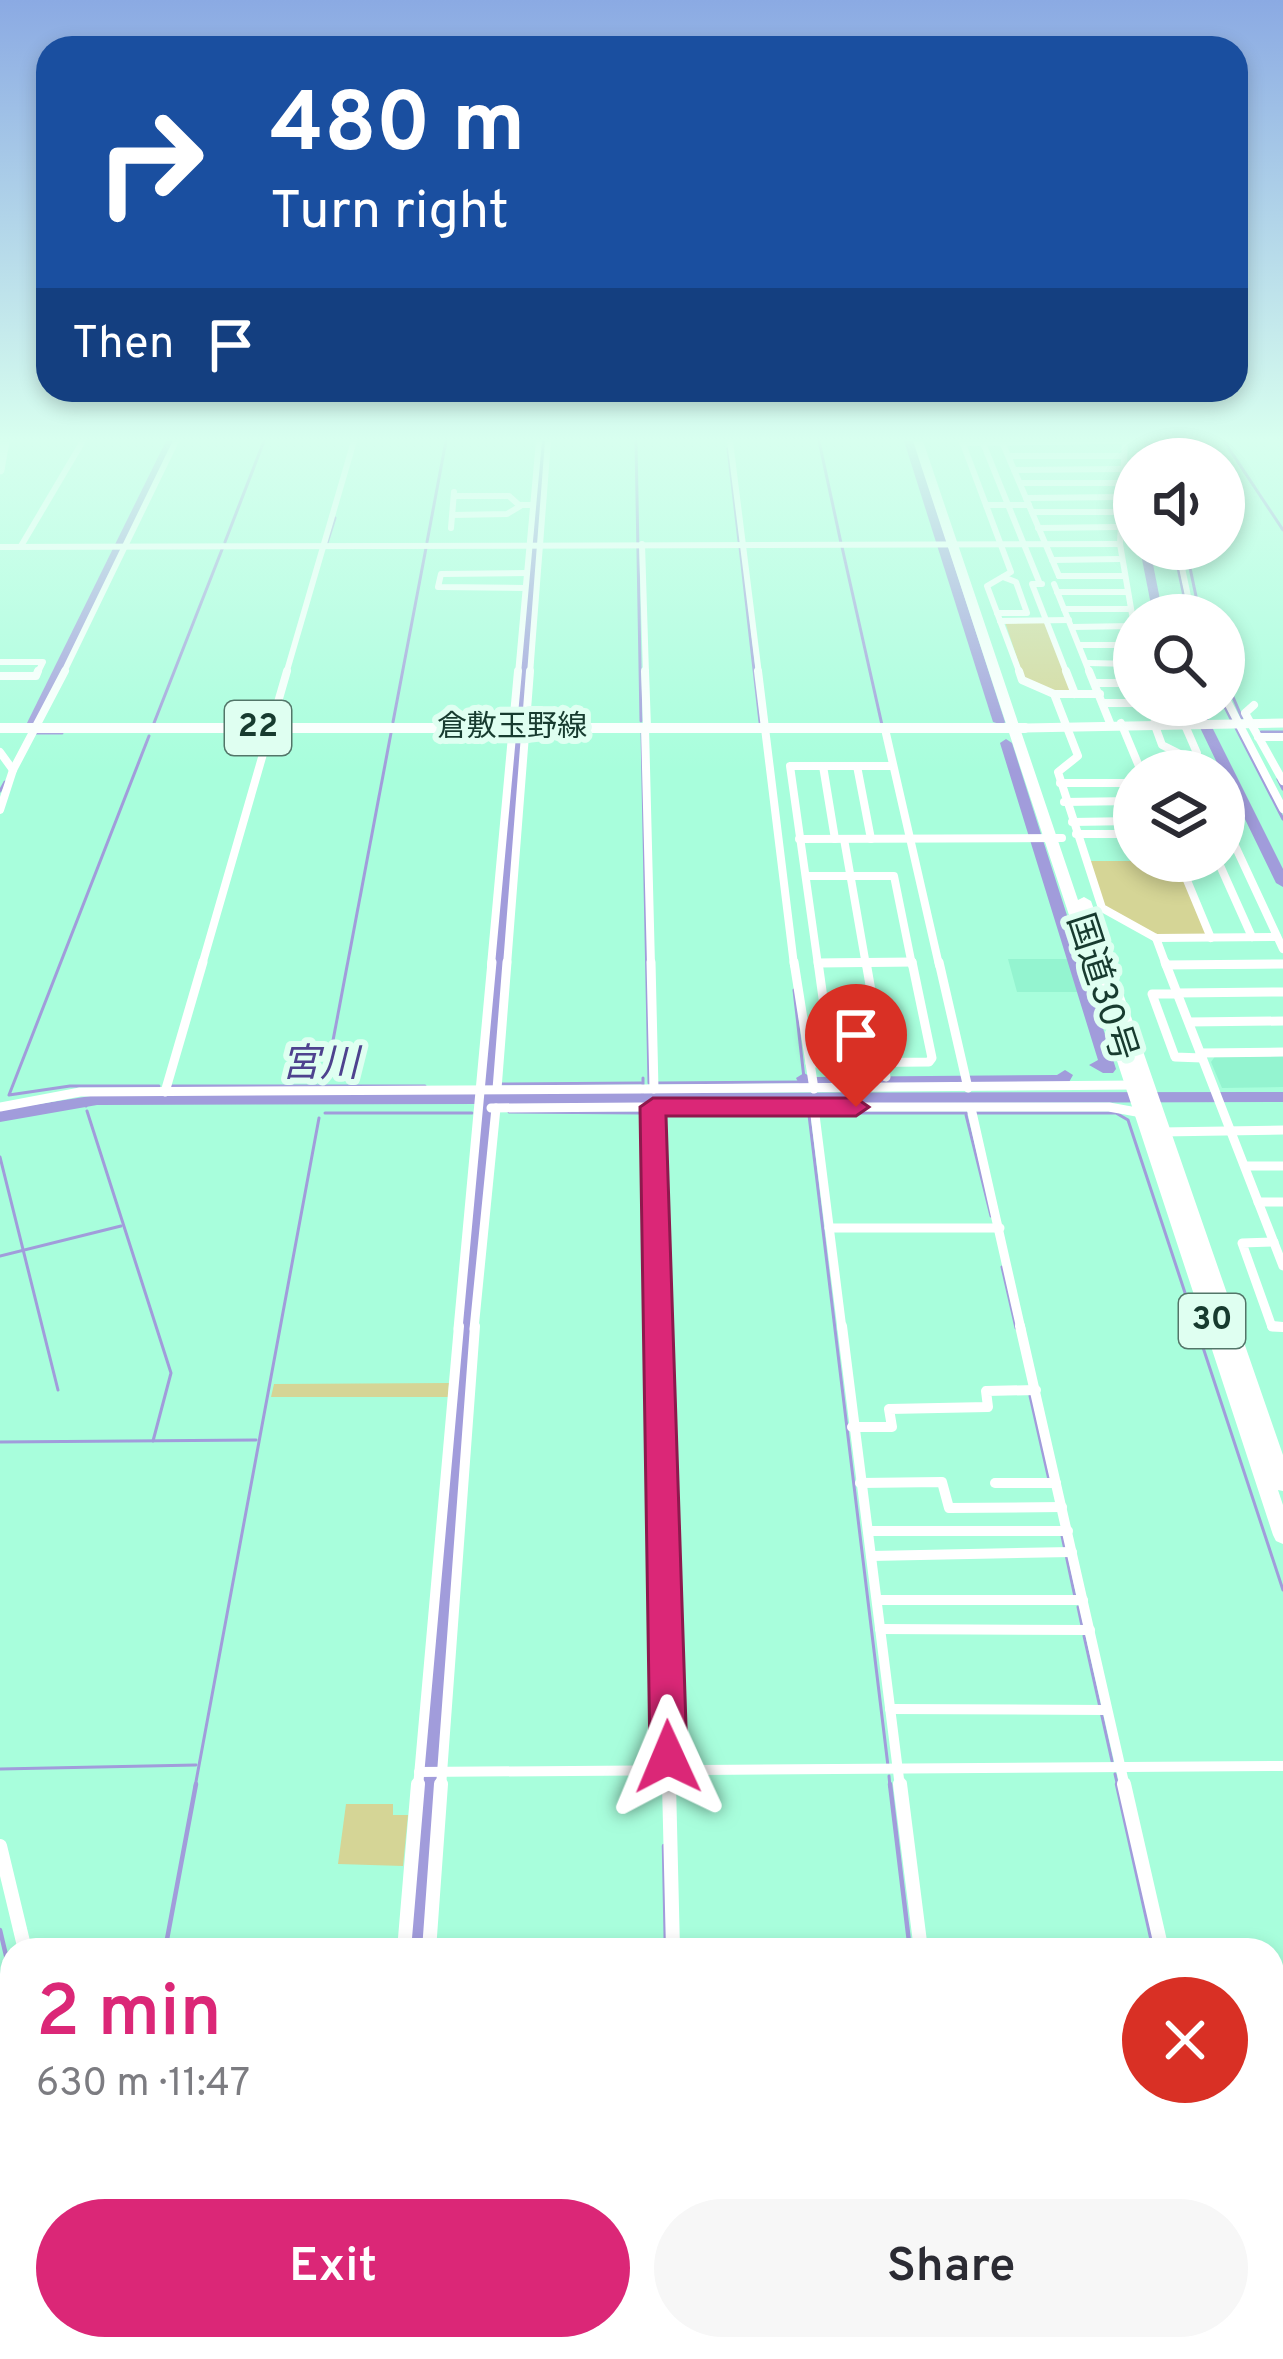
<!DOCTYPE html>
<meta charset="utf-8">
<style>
body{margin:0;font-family:Overpass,"Noto Sans JP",sans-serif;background:#f7f7f7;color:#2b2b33;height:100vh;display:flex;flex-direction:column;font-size:45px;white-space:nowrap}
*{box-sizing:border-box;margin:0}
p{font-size:39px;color:#7c7c81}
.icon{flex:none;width:66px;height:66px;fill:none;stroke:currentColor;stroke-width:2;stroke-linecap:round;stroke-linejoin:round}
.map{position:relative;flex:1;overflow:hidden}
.sheet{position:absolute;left:0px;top:1938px;width:1284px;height:423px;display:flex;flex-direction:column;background:#fff;border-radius:36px 36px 0 0;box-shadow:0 6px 18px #0003}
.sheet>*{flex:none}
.banner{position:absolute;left:36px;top:36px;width:1212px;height:366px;border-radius:36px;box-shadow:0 6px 18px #0003;background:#1a4fa0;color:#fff;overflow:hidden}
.buttons{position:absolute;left:1113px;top:438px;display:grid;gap:24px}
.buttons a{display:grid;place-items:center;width:132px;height:132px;border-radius:50%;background:#fff;box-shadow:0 6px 18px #0003;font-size:60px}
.pin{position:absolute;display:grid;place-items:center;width:102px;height:102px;color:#fff;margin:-123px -51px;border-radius:50% 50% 50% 0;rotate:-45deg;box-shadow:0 0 12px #0007}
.pin .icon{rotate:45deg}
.me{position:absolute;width:132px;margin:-66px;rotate:359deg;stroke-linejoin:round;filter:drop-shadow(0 0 9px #0008)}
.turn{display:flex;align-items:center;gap:42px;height:252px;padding:0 36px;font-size:54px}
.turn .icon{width:156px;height:156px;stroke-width:2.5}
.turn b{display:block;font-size:84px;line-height:102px}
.then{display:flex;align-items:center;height:114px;padding:0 36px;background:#0003;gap:24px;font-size:45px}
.round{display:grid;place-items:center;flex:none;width:126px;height:126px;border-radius:63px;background:#f7f7f7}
.overview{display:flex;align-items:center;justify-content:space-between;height:204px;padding:0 36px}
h1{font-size:72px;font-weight:600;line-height:90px;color:#db2777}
.button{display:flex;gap:24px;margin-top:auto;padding:24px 36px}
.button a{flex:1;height:138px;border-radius:72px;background:#db2777;color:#fff;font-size:48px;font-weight:600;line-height:138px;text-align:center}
.button a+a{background:#f7f7f7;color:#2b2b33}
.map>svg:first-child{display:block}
.built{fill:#94f4d0}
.green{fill:#d5d596}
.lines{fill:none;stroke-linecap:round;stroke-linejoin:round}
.stream-far1{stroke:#a19cdb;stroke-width:3}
.stream{stroke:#a19cdb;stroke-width:4.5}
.river{fill:#a19cdb;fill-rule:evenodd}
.street-far4{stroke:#fff;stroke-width:6}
.street-far3{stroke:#fff;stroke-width:8}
.street-far2{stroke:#fff;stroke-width:9}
.street-far1{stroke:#fff;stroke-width:10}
.street{stroke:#fff;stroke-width:14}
.secondary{stroke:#fff;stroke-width:9}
.primary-far1{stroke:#fff;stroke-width:9}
.primary{stroke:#fff;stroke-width:10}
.highway{fill:#fff;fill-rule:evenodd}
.route{fill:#db2777;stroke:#8e194d;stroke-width:3}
.labels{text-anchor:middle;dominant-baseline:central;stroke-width:12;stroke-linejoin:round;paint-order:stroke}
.far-street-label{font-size:30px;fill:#173b2f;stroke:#dffff1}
.shield{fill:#dffff1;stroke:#537669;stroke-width:3}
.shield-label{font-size:33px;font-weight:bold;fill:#173b2f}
.street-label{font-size:36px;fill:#173b2f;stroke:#dffff1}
.water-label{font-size:39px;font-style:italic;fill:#4e428e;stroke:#dffff1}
</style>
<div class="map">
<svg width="1283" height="2359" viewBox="0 0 1283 2359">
<rect width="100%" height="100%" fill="#a8fedc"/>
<g class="built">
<polygon points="1008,959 1074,959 1084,992 1017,992"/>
<polygon points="1216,1055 1283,1055 1283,1087 1222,1088 1211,1062"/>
</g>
<g class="green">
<polygon points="1045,621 1073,693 1056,692 1024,679 1005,622"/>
<polygon points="1089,861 1176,861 1207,936 1157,936 1106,909"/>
<polygon points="449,1383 448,1397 271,1397 274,1384"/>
<polygon points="346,1804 393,1804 393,1815 408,1815 403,1866 338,1864"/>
</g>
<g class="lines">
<g class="stream-far1">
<polyline points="636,441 641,721"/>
<polyline points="819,441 841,543"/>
<polyline points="1174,441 1174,459"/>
<polyline points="1185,441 1185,459"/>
<polyline points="1224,441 1283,530"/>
<polyline points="728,449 739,541"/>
<polyline points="225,542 264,441"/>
<polyline points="427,542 446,441"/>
<polyline points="327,543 335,518"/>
<polyline points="740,547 760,722"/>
<polyline points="842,547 882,725"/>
<polyline points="1174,549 1188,615"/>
<polyline points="1186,549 1200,615"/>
<polyline points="1224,676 1242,718"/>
<polyline points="1224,705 1231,719"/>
<polyline points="393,722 426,548"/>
<polyline points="154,723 223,547"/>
<polyline points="1236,728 1283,819"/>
<polyline points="1261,732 1283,732"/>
<polyline points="36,733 62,733"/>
<polyline points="642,733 649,1083"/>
<polyline points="149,736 9,1095 70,1086 159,1086"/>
<polyline points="1278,779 1283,789"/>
<polyline points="0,791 5,782"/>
<polyline points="794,990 804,1078"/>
<polyline points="643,1078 643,1106"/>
<polyline points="325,1083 391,733"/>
<polyline points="658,1083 805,1082"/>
<polyline points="501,1084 641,1083"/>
<polyline points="171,1086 425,1086"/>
<polyline points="84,1101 86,1106"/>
<polyline points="87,1111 171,1373 153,1441"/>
<polyline points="509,1112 641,1113"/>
<polyline points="658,1112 811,1113"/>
<polyline points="325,1113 472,1113"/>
<polyline points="820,1113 967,1113"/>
<polyline points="976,1113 1116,1113 1128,1120 1283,1590"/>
<polyline points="809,1115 888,1766"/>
<polyline points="966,1115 991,1216"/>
<polyline points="0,1157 58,1390"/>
<polyline points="0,1256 121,1226"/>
<polyline points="652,1264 653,1327"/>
<polyline points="1002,1267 1016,1328"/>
<polyline points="1030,1396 1049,1480"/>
<polyline points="0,1442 256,1440"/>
<polyline points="656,1468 662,1765"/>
<polyline points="1062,1536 1075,1597"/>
<polyline points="1078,1607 1082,1626"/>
<polyline points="1084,1636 1112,1761"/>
<polyline points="0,1769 196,1765"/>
<polyline points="1115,1774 1118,1787"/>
<polyline points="889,1776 890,1787"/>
<polyline points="195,1787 319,1118"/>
</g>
<g class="stream">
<polyline points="890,1784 910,1950"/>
<polyline points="1117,1784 1154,1950"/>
<polyline points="664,1846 666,1950"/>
<polyline points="0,1930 12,1981"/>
<polyline points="165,1950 196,1784"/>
<polyline points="0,2324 12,2316"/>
<polyline points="90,2349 92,2359"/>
<polyline points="674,2349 674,2359"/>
<polyline points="960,2349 961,2359"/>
<polyline points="1240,2349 1243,2359"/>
</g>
<g class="river">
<polygon points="166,441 175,441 39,723 29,726 27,723"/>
<polygon points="538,441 548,441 496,1093 1283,1092 1283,1102 495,1104 428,1950 404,1950 479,1104 97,1105 0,1122 0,1110 97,1095 480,1093"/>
<polygon points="904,441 914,441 1005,722 1003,725 993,722"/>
<polygon points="1145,441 1155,441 1154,459 1144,459"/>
<polygon points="1140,549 1150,549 1163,615 1153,615"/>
<polygon points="1189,705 1201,705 1283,869 1283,887 1276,883 1224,776 1224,771 1221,771"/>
<polygon points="1006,739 1012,743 1116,1069 1113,1073 1103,1073 1089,1065 1098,1060 1000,743"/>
<polygon points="1065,1070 1073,1075 1068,1084 1063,1085 805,1087 800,1086 796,1078 804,1073 811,1077 1057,1075"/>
<polygon points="373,2349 401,2349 400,2359 372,2359"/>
</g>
<g class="street-far4">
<polyline points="730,441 759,674"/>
<polyline points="962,441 1011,572 987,586 1020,674"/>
<polyline points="1178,441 1178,459"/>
<polyline points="962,443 1128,441"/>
<polyline points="983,443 1040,584"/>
<polyline points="1003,444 1059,576"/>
<polyline points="1009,456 1124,456"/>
<polyline points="1014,470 1123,469"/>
<polyline points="1020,483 1123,483"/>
<polyline points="455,496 509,496 519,505 533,505"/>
<polyline points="1026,498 1122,497"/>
<polyline points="986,505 1029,505"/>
<polyline points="1032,512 1120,512"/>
<polyline points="453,515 507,514 522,505"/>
<polyline points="451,528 454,492"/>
<polyline points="1038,528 1119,527"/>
<polyline points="642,544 646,674"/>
<polyline points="21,546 83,441"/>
<polyline points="0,547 1120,544"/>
<polyline points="1178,549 1192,615"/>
<polyline points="1052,560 1121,559"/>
<polyline points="1059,576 1123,576"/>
<polyline points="1042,584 1032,584 1067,674"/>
<polyline points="1054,584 1090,674"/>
<polyline points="525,588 438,587 441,574 527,573"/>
<polyline points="1057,592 1126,592"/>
<polyline points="1064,609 1129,609"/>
<polyline points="997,613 1027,613 1016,582 1003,577"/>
<polyline points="1000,621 1069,620"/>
<polyline points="1072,627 1134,626 1120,544 1125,441"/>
<polyline points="1080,645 1134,645"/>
<polyline points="0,662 43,662 37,674"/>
<polyline points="1088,663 1134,664"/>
<polyline points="63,674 176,441"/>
<polyline points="286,674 354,441"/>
<polyline points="518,674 539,441"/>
<polyline points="530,674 548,441"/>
</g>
<g class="street-far3">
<polyline points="645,671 647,728"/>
<polyline points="758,671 794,965"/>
<polyline points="1019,671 1022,680 1054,694 1078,756 1058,772 1102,908 1156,938 1277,937"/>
<polyline points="1066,671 1075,694"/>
<polyline points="1089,671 1110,723"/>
<polyline points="0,676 36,676 38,671"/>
<polyline points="1096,683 1134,683"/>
<polyline points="1054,694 1100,694"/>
<polyline points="1224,695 1283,809"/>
<polyline points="1105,703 1134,703"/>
<polyline points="1161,705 1164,708 1154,723 1162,745 1194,761 1201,771"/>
<polyline points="1171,705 1180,714 1197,753 1194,761"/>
<polyline points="1254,705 1245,713 1283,781"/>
<polyline points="1121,723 1141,771"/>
<polyline points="645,728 651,965"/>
<polyline points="885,729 939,965"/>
<polyline points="1258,737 1283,737"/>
<polyline points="0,752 13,770"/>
<polyline points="823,766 835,839"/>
<polyline points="857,766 871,839"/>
<polyline points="1139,767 1199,767"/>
<polyline points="1060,783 1134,783"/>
<polyline points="1064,802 1134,801"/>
<polyline points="0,810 13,770 65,671"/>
<polyline points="1072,822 1134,821"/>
<polyline points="1224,822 1283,949"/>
<polyline points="1076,834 1134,834"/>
<polyline points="799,839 1062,838"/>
<polyline points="844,839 866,965"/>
<polyline points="1179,861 1211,938"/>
<polyline points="1218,861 1252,937"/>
<polyline points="806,876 894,876 912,965"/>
<polyline points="1156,938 1166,965"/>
<polyline points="819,963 912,962"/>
<polyline points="202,965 287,671"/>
<polyline points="491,965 518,671"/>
<polyline points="507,965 530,671"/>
<polyline points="818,965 790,766 892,766"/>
<polyline points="1214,965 1283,964"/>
</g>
<g class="street-far2">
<polyline points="651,962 654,1089"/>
<polyline points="794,962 810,1063"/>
<polyline points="818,962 832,1063"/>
<polyline points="866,962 886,1077"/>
<polyline points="939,962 968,1088"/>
<polyline points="1165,962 1283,1266"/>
<polyline points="819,963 912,962"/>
<polyline points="1166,965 1283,964"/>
<polyline points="1177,993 1283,992"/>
<polyline points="1178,994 1152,994 1175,1057 1202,1058"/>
<polyline points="1189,1022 1283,1021"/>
<polyline points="1200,1053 1283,1052"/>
<polyline points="497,1089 507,962"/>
<polyline points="644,1089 1135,1085"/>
<polyline points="814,1089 810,1063 929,1062 932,1058 912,962"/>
<polyline points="165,1092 203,962"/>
<polyline points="0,1107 80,1092 641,1089"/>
<polyline points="644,1107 1109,1107 1142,1113"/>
<polyline points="653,1107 658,1329"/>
<polyline points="814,1107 842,1329"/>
<polyline points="491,1108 641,1107"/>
<polyline points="971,1108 1021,1329"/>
<polyline points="1162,1132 1283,1130"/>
<polyline points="1245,1166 1283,1166"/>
<polyline points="1258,1202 1283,1202"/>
<polyline points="829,1228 1000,1228"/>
<polyline points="1274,1242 1242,1243 1272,1327 1283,1327"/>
<polyline points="458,1329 492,962"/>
<polyline points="474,1329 496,1108"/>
</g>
<g class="street-far1">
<polyline points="658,1326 669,1787"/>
<polyline points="842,1326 900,1787"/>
<polyline points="1020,1326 1125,1787"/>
<polyline points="1272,1326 1283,1327"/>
<polyline points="852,1427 892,1427 889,1409 988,1407 986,1391 1036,1390"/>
<polyline points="860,1483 942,1482 949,1508 1062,1507"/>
<polyline points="995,1483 1056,1483"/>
<polyline points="868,1531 1068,1531"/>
<polyline points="871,1556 1072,1552"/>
<polyline points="877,1600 1083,1600"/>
<polyline points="880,1629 1090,1630"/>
<polyline points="890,1709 1107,1710"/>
<polyline points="419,1772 1283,1766"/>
<polyline points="418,1787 459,1326"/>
<polyline points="441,1787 475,1326"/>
</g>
<g class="street">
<polyline points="669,1784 673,1950"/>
<polyline points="900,1784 921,1950"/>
<polyline points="1124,1784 1162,1950"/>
<polyline points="0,1846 25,1950"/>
<polyline points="404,1950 418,1784"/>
<polyline points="429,1950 441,1784"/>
<polyline points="0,2343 12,2334"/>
<polyline points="102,2349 104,2359"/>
<polyline points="682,2349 682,2359"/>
<polyline points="973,2349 974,2359"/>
<polyline points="1251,2349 1254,2359"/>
<polyline points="370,2359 371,2349"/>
<polyline points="400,2359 401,2349"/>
</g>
<polyline class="secondary" points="1025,728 1283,723"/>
<polyline class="primary-far1" points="0,470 5,441"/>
<polyline class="primary" points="0,728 1025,728"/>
<polygon class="highway" points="913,441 923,441 1078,900 1084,897 1091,901 1283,1455 1283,1491 1278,1490 1283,1505 1283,1544 1276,1541 1273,1535"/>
</g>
<linearGradient id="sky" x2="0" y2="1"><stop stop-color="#8baae3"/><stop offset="0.57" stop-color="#d8ffef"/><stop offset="1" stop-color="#d8ffef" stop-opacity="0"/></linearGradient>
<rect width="1283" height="771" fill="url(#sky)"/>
<polygon class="route" points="653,1098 856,1098 869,1107 856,1116 666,1116 687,1757 681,1770 668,1775 655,1770 650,1757 640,1107"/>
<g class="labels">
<g class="far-street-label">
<text x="512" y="728">倉敷玉野線</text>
</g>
<g class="shield">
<rect x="225" y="701" width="66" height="54" rx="9"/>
<rect x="1179" y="1294" width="66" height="54" rx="9"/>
</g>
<g class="shield-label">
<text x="258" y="728">22</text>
<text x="1212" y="1321">30</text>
</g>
<g class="street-label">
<text transform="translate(1100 988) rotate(72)">国道30号</text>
</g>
<g class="water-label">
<text x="320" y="1066">宮川</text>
</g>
</g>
</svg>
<div class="buttons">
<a><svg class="icon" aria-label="sound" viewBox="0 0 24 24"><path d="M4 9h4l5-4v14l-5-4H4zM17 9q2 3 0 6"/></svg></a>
<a><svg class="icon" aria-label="search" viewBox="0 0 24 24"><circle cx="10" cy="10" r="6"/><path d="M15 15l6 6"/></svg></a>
<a><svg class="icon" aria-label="layers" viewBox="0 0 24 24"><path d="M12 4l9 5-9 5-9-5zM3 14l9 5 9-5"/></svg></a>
</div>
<div class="pin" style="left:856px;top:1107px;background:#d93025"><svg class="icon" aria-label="arrive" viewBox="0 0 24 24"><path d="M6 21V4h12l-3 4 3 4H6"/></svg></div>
<svg class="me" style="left:668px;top:1757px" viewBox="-20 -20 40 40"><path d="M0-17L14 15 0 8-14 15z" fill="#db2777" stroke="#fff" stroke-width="4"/></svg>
<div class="banner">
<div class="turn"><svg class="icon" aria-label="right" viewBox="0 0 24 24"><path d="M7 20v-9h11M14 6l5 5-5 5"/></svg><div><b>480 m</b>Turn right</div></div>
<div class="then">Then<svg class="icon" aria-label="arrive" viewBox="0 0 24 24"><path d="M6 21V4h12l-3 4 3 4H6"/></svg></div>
</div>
<section class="sheet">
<div class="overview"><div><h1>2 min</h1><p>630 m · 11:47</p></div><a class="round" style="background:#d93025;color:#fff"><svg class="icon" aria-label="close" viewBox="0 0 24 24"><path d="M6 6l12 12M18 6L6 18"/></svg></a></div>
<div class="button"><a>Exit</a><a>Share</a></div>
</section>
</div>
